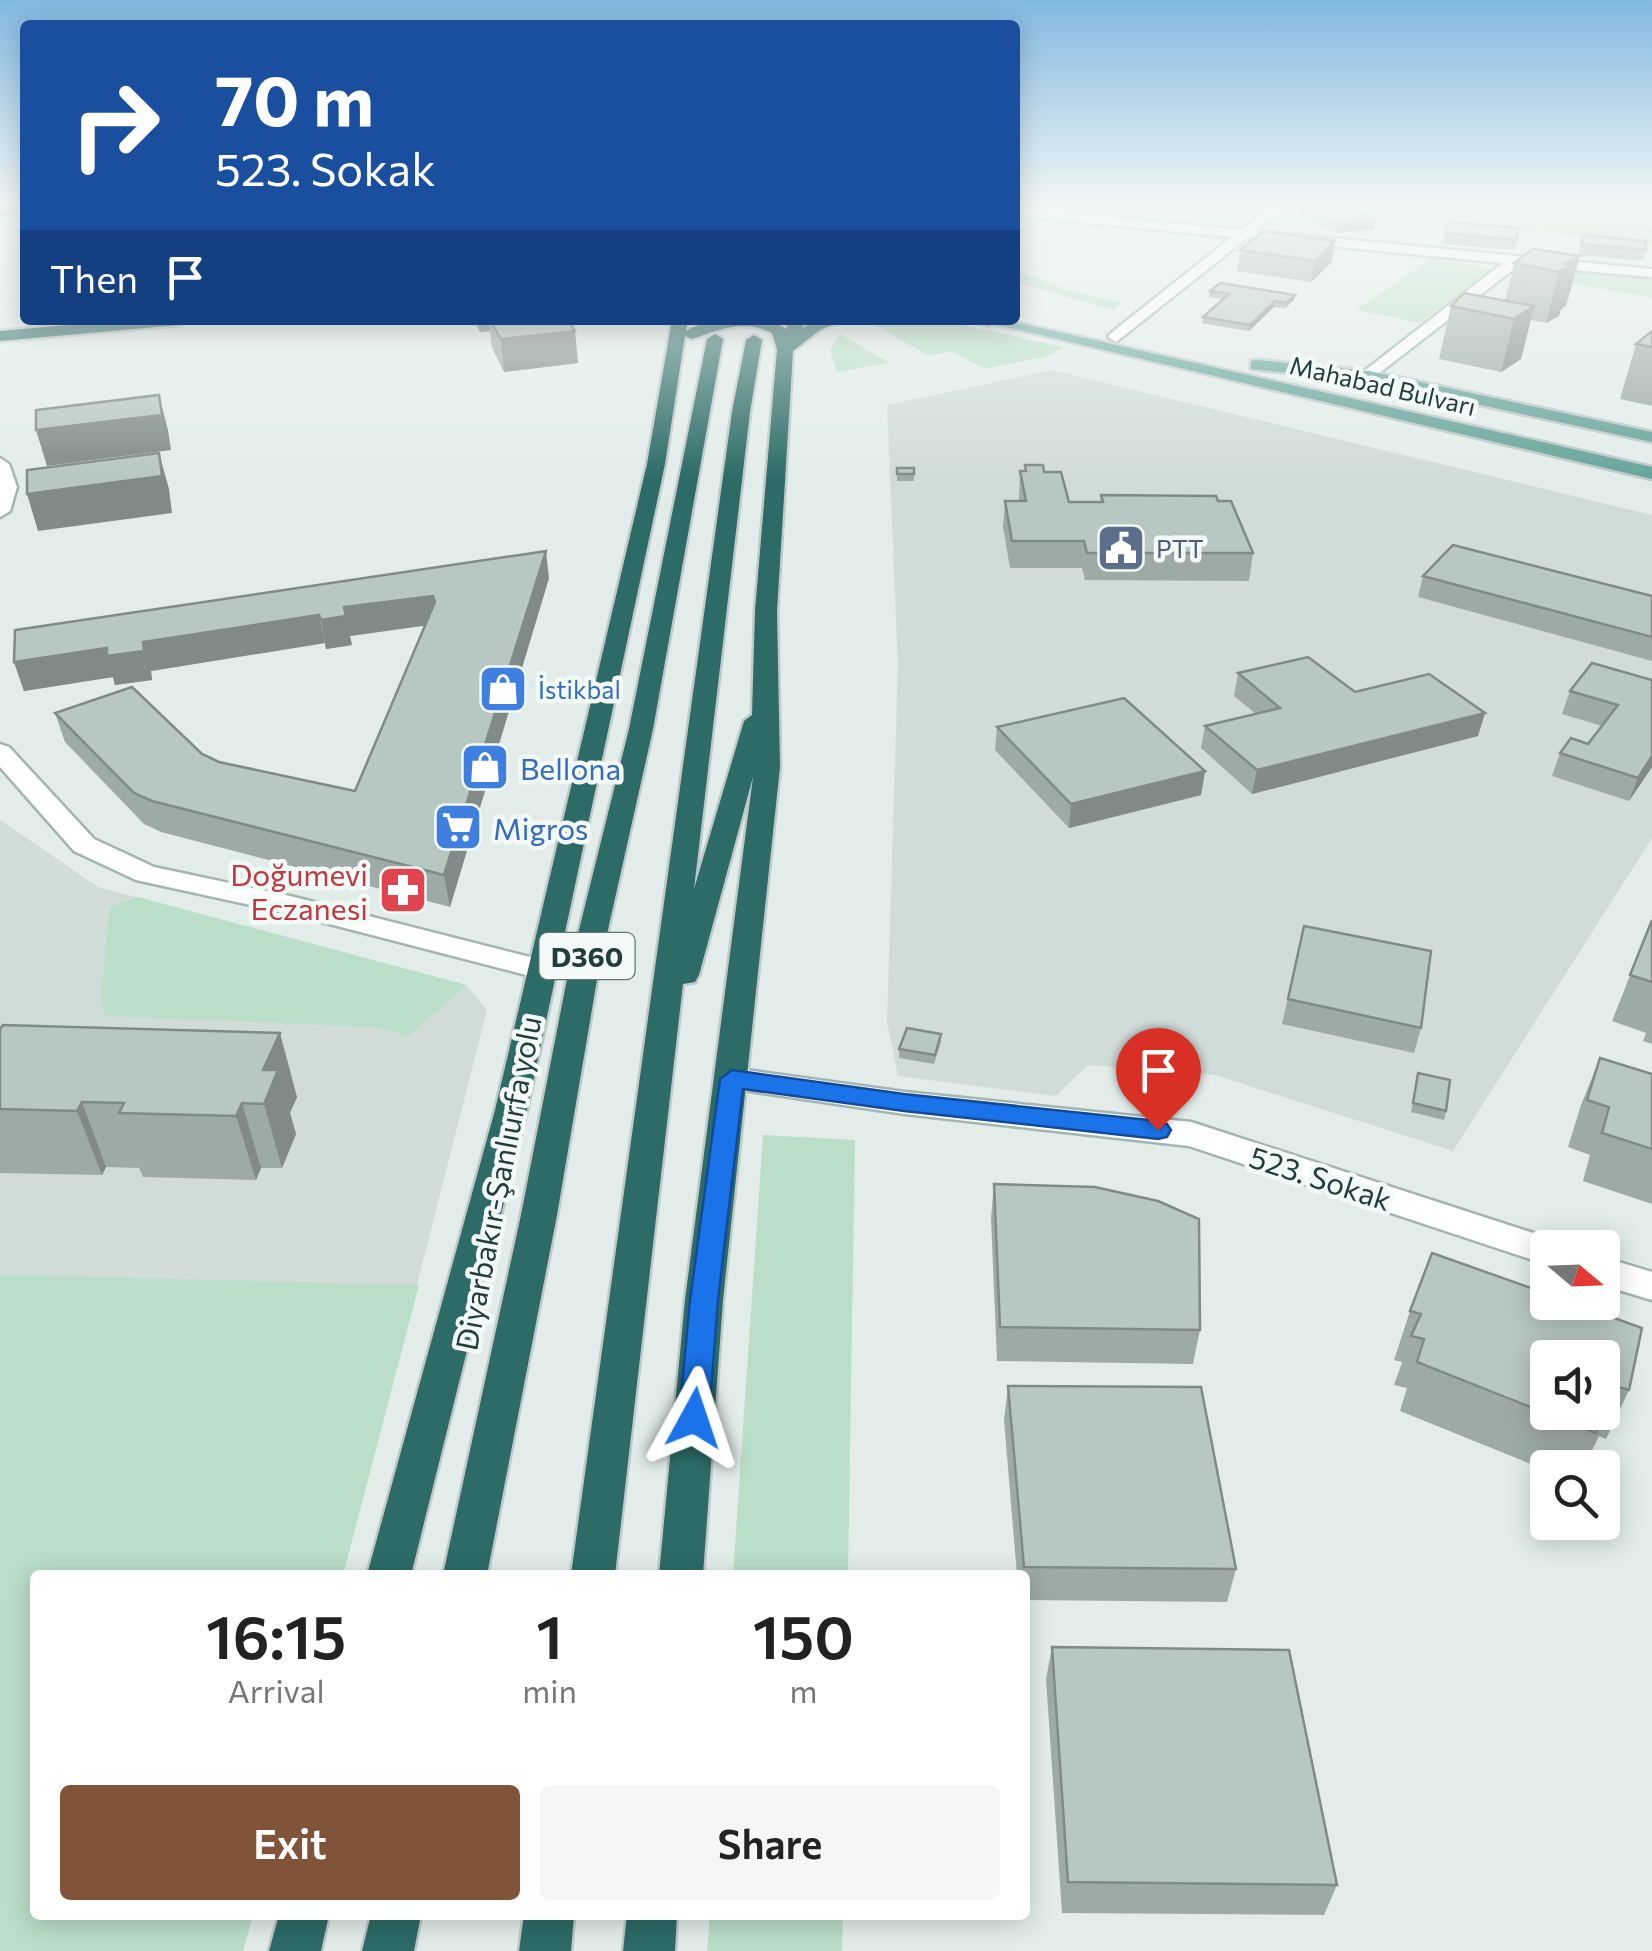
<!DOCTYPE html>
<meta charset="utf-8">
<style>
body{margin:0;font-family:Commissioner,sans-serif;background:#f6f6f6;color:#222;height:100vh;display:flex;flex-direction:column;font-size:38px;white-space:nowrap}
*{box-sizing:border-box;margin:0}
p{font-size:32px;color:#767676}
.icon{flex:none;width:55px;height:55px;fill:none;stroke:currentColor;stroke-width:2;stroke-linecap:round;stroke-linejoin:round}
.map{position:relative;flex:1;overflow:hidden}
.panel{position:absolute;left:30px;top:1570px;width:1000px;height:350px;display:flex;flex-direction:column;background:#fff;border-radius:10px;box-shadow:0 5px 25px #0003}
.panel>*{flex:none}
.guide{position:absolute;left:20px;top:20px;width:1000px;height:305px;border-radius:10px;box-shadow:0 5px 25px #0003;background:#1a4fa0;color:#fff;overflow:hidden}
.needle{width:65px;rotate:109deg}
.buttons{position:absolute;left:1530px;top:1230px;display:grid;gap:20px}
.buttons a{display:grid;place-items:center;width:90px;height:90px;border-radius:10px;background:#fff;box-shadow:0 5px 25px #0003;font-size:50px}
.pin{position:absolute;display:grid;place-items:center;width:85px;height:85px;color:#fff;margin:-102px -42px;border-radius:50% 50% 50% 0;rotate:-45deg;box-shadow:0 0 10px #0007}
.pin .icon{rotate:45deg}
.me{position:absolute;width:110px;margin:-55px;rotate:5deg;stroke-linejoin:round;filter:drop-shadow(0 0 8px #0008)}
.turn{display:flex;align-items:center;gap:35px;height:210px;padding:0 30px;font-size:45px}
.turn .icon{width:130px;height:130px;stroke-width:2.5}
.turn b{display:block;font-size:70px;line-height:85px}
.then{display:flex;align-items:center;height:95px;padding:0 30px;background:#0003;gap:20px;font-size:38px}
.eta{display:flex;justify-content:space-evenly;align-items:center;height:170px;text-align:center}
.eta b{font-size:60px;font-weight:600;line-height:70px}
.button{display:flex;gap:20px;margin-top:auto;padding:20px 30px}
.button a{flex:1;height:115px;border-radius:10px;background:#815439;color:#fff;font-size:40px;font-weight:600;line-height:115px;text-align:center}
.button a+a{background:#f6f6f6;color:#222}
.map>svg:first-child{display:block}
.built{fill:#d0dcd8}
.green{fill:#badec8}
.lines{fill:none;stroke-linecap:round;stroke-linejoin:round}
.minor-casing{stroke:#a4b5b1;stroke-width:5}
.major-casing{stroke:#c1c9c8;stroke-width:5}
.highway-casing{stroke:#c1c9c8;stroke-width:5}
.minor{fill:#fff;fill-rule:evenodd}
.major{fill:#65a49b;fill-rule:evenodd}
.highway{fill:#2c6b66;fill-rule:evenodd}
.wall{fill:#9daba7;fill-rule:evenodd}
.shaded-wall{fill:#808b88}
.building{fill:#b7c7c2;stroke:#808b88;stroke-width:2.5}
.route{fill:#1a73e8;stroke:#114b97;stroke-width:2.5}
.labels{text-anchor:middle;dominant-baseline:central;stroke-width:9;stroke-linejoin:round;paint-order:stroke}
.far-street-label{font-size:25px;fill:#213e3a;stroke:#f2f9f6}
.far-service-label{font-size:25px;fill:#4e5e75;stroke:#f2f9f6;text-anchor:start}
.far-shop-label{font-size:25px;fill:#366cbe;stroke:#f2f9f6;text-anchor:start}
.shield{fill:#f2f9f6;stroke:#607672;stroke-width:2.5}
.shield-label{font-size:28px;font-weight:bold;fill:#213e3a}
.shop-label{font-size:30px;fill:#366cbe;stroke:#f2f9f6;text-anchor:start}
.health-label{font-size:30px;fill:#be3a42;stroke:#f2f9f6;text-anchor:end}
.street-label{font-size:30px;fill:#213e3a;stroke:#f2f9f6}
</style>
<div class="map">
<svg width="1652" height="1951" viewBox="0 0 1652 1951">
<rect width="100%" height="100%" fill="#e2ede9"/>
<g class="built">
<polygon points="1052,370 1652,515 1652,838 1453,1151 1215,1075 1088,1065 1056,1096 898,1076 887,1022 898,666 887,405"/>
<polygon points="0,820 98,887 466,985 487,1010 343,1575 35,1575 35,1915 253,1915 243,1951 0,1951"/>
</g>
<g class="green">
<polygon points="1317,207 1457,207 1457,210 1652,227 1652,244"/>
<polygon points="1617,207 1652,210 1652,223 1466,208"/>
<polygon points="1432,258 1492,269 1420,323 1356,310"/>
<polygon points="1530,266 1652,278 1652,298 1525,274"/>
<polygon points="1015,269 1069,291 1122,302 1113,310 1015,282"/>
<polygon points="866,320 939,320 1064,347 1045,357 984,369 951,351 929,356"/>
<polygon points="840,334 890,363 837,372 830,350"/>
<polygon points="138,897 466,985 408,1036 378,1027 105,1016 101,998 110,907"/>
<polygon points="763,1135 855,1140 848,1575 733,1575"/>
<polygon points="0,1275 419,1285 343,1575 35,1575 35,1915 253,1915 243,1951 0,1951"/>
<polygon points="710,1915 843,1915 842,1951 707,1951"/>
</g>
<g class="lines">
<g class="minor-casing">
<g id="minor">
<polygon points="1270,207 1285,207 1256,231 1652,269 1652,277 1519,265 1369,381 1361,376 1363,372 1503,263 1247,238 1116,342 1108,337 1110,334 1232,237 1015,216 1015,208 1241,230"/>
<polygon points="0,458 9,464 17,487 10,511 0,517"/>
<polygon points="0,744 9,747 94,839 154,867 290,896 553,963 557,970 553,977 542,979 287,913 136,880 74,851 0,767"/>
<polygon points="732,1068 905,1092 1191,1122 1561,1242 1564,1248 1548,1248 1548,1265 1189,1146 905,1114 721,1087 716,1079 721,1071"/>
<polygon points="1602,1257 1652,1272 1652,1300 1602,1285"/>
</g>
</g>
<g class="major-casing">
<g id="major">
<polygon points="977,320 1006,320 1652,467 1652,479"/>
<polygon points="1257,360 1369,371 1652,432 1652,442 1369,381 1251,369 1251,361"/>
</g>
</g>
<g class="highway-casing">
<g id="highway">
<polygon points="126,320 187,320 179,325 0,341 0,331"/>
<path d="M672 320H688L686 331C711 316 762 311 786 329L790 320H806L802 328 820 320H844L820 330 793 351 777 611 780 767 723 1300 703 1575H659L685 1300 753 777 699 975 695 982 683 984 615 1575H571L732 412 746 340 754 335 762 340 750 412 694 889 744 721 752 715 755 611 777 349 772 333C744 318 719 330 692 339L685 336 665 464 527 1110 411 1575H367L495 1110 647 464Z"/>
<polygon points="971,320 995,320 996,321 988,326"/>
<polygon points="715,334 723,339 653,729 598,974 557,1215 487,1575 443,1575 521,1215 568,974 629,729 707,339"/>
<polygon points="279,1915 329,1915 321,1951 269,1951"/>
<polygon points="371,1915 421,1915 414,1951 362,1951"/>
<polygon points="524,1915 574,1915 571,1951 519,1951"/>
<polygon points="627,1915 677,1915 675,1951 623,1951"/>
</g>
</g>
<use href="#minor" class="minor"/>
<use href="#major" class="major"/>
<use href="#highway" class="highway"/>
</g>
<g class="wall">
<polygon points="1063,207 1126,207 1121,213"/>
<polygon points="1303,207 1350,207 1374,229 1337,233 1302,216"/>
<polygon points="1448,222 1517,240 1515,250 1443,244"/>
<polygon points="1582,235 1646,250 1643,261 1579,255"/>
<polygon points="1335,241 1332,262 1311,282 1237,271 1240,250"/>
<polygon points="1580,256 1566,306 1561,309 1559,316 1546,323 1531,320 1521,359 1501,372 1439,359 1451,306 1505,301 1514,263"/>
<polygon points="1210,291 1295,295 1294,300 1285,308 1274,307 1249,331 1202,323 1203,317 1223,299 1209,297"/>
<polygon points="473,320 568,320 578,363 504,372 492,348 490,331 480,332"/>
<polygon points="1652,331 1652,406 1620,399 1636,344"/>
<polygon points="1025,465 1044,472 1069,502 1100,502 1101,495 1218,501 1253,553 1249,581 1085,580 1082,568 1010,568 1003,527 1005,501 1019,501 1020,471 1025,471"/>
<rect x="897" y="468" width="17" height="13"/>
<polygon points="1423,576 1652,596 1652,661 1418,597"/>
<polygon points="549,578 450,907 161,832 144,824 65,742 55,713 202,754 219,762 355,791 425,625 350,636 352,645 326,649 325,643 151,671 152,680 115,685 113,677 24,691 14,662"/>
<polygon points="1592,663 1652,767 1629,801 1552,776 1560,753 1588,744 1602,726 1562,714 1570,691"/>
<polygon points="1238,673 1355,692 1478,736 1252,794 1201,748 1205,726 1256,714 1234,696"/>
<polygon points="997,727 1205,771 1201,795 1069,828 995,750"/>
<polygon points="1652,920 1652,1044 1643,1041 1646,1033 1612,1021"/>
<polygon points="1304,926 1421,1028 1414,1053 1282,1024"/>
<polygon points="0,1029 297,1097 290,1113 296,1134 282,1168 261,1168 256,1180 143,1177 139,1168 106,1167 102,1175 0,1173"/>
<polygon points="941,1034 941,1042 934,1064 899,1058 899,1049"/>
<polygon points="1600,1058 1652,1074 1652,1204 1583,1181 1590,1155 1568,1147 1581,1105"/>
<polygon points="1418,1073 1446,1111 1444,1120 1411,1112"/>
<polygon points="994,1184 1200,1330 1193,1364 997,1361 991,1218"/>
<path d="M1432 1253 1548 1294V1302H1570L1642 1328 1629 1390 1606 1439 1599 1436 1588 1459 1584 1458 1579 1468H1548V1471L1400 1411 1407 1388 1394 1385 1402 1362 1394 1360 1410 1311ZM1548 1358H1602V1412H1548Z"/>
<polygon points="1008,1386 1236,1569 1227,1602 1025,1600 1025,1575 1017,1575 1004,1420"/>
<polygon points="1052,1647 1337,1885 1324,1915 1062,1913 1046,1679"/>
</g>
<g class="shaded-wall">
<polygon points="0,207 19,207 19,215 0,217"/>
<polygon points="1376,219 1374,229 1337,233 1339,223"/>
<polygon points="1335,241 1332,262 1311,282 1315,261"/>
<polygon points="1580,256 1566,306 1561,309 1559,316 1546,323 1559,272 1565,264"/>
<polygon points="1295,295 1294,300 1285,308 1286,303"/>
<polygon points="1275,301 1274,307 1249,331 1250,325"/>
<polygon points="1534,306 1521,359 1501,372 1514,319"/>
<polygon points="478,320 488,320 490,331 480,332"/>
<polygon points="575,331 578,363 504,372 501,339"/>
<polygon points="159,395 168,430 171,450 47,466 36,430"/>
<polygon points="159,453 169,489 172,513 38,531 27,494"/>
<polygon points="546,551 549,578 450,907 444,875"/>
<polygon points="433,596 437,624 350,636 352,645 326,649 321,620 344,607"/>
<polygon points="319,615 325,643 151,671 152,680 115,685 113,677 24,691 14,662"/>
<polygon points="1485,713 1478,736 1252,794 1257,770"/>
<polygon points="1652,756 1652,767 1629,801 1638,778"/>
<polygon points="1205,771 1201,795 1069,828 1071,804"/>
<polygon points="280,1033 297,1097 290,1113 296,1134 282,1168 264,1104 263,1070"/>
<polygon points="82,1102 106,1167 102,1175 77,1111"/>
<polygon points="242,1103 261,1168 256,1180 236,1116"/>
</g>
<g class="building">
<polygon points="1306,207 1350,207 1376,219 1339,223"/>
<polygon points="1448,222 1518,228 1517,240 1445,233"/>
<polygon points="1263,231 1335,241 1315,261 1240,250"/>
<polygon points="1582,235 1646,241 1646,250 1582,244"/>
<polygon points="1533,249 1580,256 1565,264 1572,266 1559,272 1514,263"/>
<polygon points="1220,283 1295,295 1286,303 1275,301 1250,325 1203,317 1229,294 1210,291"/>
<polygon points="1464,293 1534,306 1514,319 1451,306"/>
<polygon points="490,320 568,320 575,331 501,339"/>
<polygon points="1652,331 1652,347 1636,344"/>
<polygon points="159,395 162,415 36,430 36,410"/>
<polygon points="159,453 162,476 27,494 27,470"/>
<polygon points="1025,465 1043,465 1044,472 1061,472 1069,502 1103,502 1101,495 1216,496 1218,501 1231,501 1253,553 1087,553 1084,541 1012,541 1005,501 1026,501 1020,471 1026,471"/>
<rect x="897" y="468" width="17" height="6"/>
<polygon points="1453,545 1652,596 1652,637 1423,576"/>
<polygon points="546,551 444,875 152,801 134,793 55,713 132,687 202,754 219,762 355,791 435,602 433,596 344,607 346,616 321,620 319,615 143,642 144,651 107,656 107,648 14,662 15,630"/>
<polygon points="1308,657 1355,692 1429,674 1485,713 1257,770 1205,726 1280,708 1238,673"/>
<polygon points="1592,663 1652,680 1652,756 1638,778 1560,753 1571,738 1588,744 1618,705 1570,691"/>
<polygon points="1124,698 1205,771 1071,804 997,727"/>
<polygon points="1652,920 1652,982 1630,975"/>
<polygon points="1304,926 1431,951 1421,1028 1288,999"/>
<polygon points="3,1025 280,1033 263,1070 278,1070 264,1104 242,1103 236,1116 119,1113 124,1103 82,1102 77,1111 0,1109 0,1029"/>
<polygon points="907,1028 941,1034 935,1055 899,1049"/>
<polygon points="1600,1058 1652,1074 1652,1149 1602,1133 1609,1107 1587,1100"/>
<polygon points="1418,1073 1450,1080 1446,1111 1413,1103"/>
<polygon points="994,1184 1095,1187 1158,1201 1199,1219 1200,1330 1000,1327"/>
<polygon points="1432,1253 1548,1294 1548,1302 1570,1302 1642,1328 1629,1390 1615,1386 1611,1411 1602,1407 1602,1358 1548,1358 1548,1412 1599,1412 1596,1433 1417,1362 1424,1339 1411,1336 1421,1314 1410,1311"/>
<polygon points="1008,1386 1201,1387 1236,1569 1024,1567"/>
<polygon points="1052,1647 1289,1650 1337,1885 1068,1882"/>
</g>
<linearGradient id="sky" x2="0" y2="1"><stop stop-color="#81b8e0"/><stop offset="0.43" stop-color="#f2f7f5"/><stop offset="1" stop-color="#f2f7f5" stop-opacity="0"/></linearGradient>
<rect width="1652" height="480" fill="url(#sky)"/>
<polygon class="route" points="732,1070 904,1094 1158,1121 1167,1124 1171,1130 1167,1137 1158,1139 904,1111 743,1089 718,1300 709,1418 705,1427 694,1430 684,1427 679,1418 690,1300 720,1079"/>
<defs>
<g id="civic-square" transform="scale(2.5)"><rect x="-9" y="-9" width="18" height="18" rx="4" fill="#5c6f8a" stroke="#f2f9f6"/><path d="M-.6-6.5H3V-4.5H.6V-3L4-1V1h2V6H-6V1h2V-1L-.6-3ZM-1.2 2.5V6h2.4V2.5Z" fill="#fff"/></g>
<g id="shop-square" transform="scale(2.5)"><rect x="-9" y="-9" width="18" height="18" rx="4" fill="#3f7fe0" stroke="#f2f9f6"/><path d="M-5-2.5h2.3a2.7 3.5 0 0 1 5.4 0H5L5.5 6h-11ZM-1.5-2.5h3a1.5 2.3 0 0 0-3 0Z" fill="#fff"/></g>
<g id="supermarket-square" transform="scale(2.5)"><rect x="-9" y="-9" width="18" height="18" rx="4" fill="#3f7fe0" stroke="#f2f9f6"/><path d="M-6-5.5h2.5l.6 2H6L4.5 2H-2.5L-4.4-4H-6ZM-1.5 3.2a1.3 1.3 0 1 0 .1 0ZM3 3.2a1.3 1.3 0 1 0 .1 0Z" fill="#fff"/></g>
<g id="pharmacy-square" transform="scale(2.5)"><rect x="-9" y="-9" width="18" height="18" rx="4" fill="#e0444e" stroke="#f2f9f6"/><path d="M-2-6h4v4h4v4h-4v4h-4v-4h-4v-4h4Z" fill="#fff"/></g>
</defs>
<g fill-rule="evenodd">
<use href="#civic-square" x="1121" y="548"/>
<use href="#shop-square" x="503" y="689"/>
<use href="#shop-square" x="485" y="767"/>
<use href="#supermarket-square" x="458" y="827"/>
<use href="#pharmacy-square" x="403" y="890"/>
</g>
<g class="labels">
<g class="far-street-label">
<text transform="translate(1383 385) rotate(13)">Mahabad Bulvarı</text>
</g>
<g class="far-service-label">
<text x="1156" y="548">PTT</text>
</g>
<g class="far-shop-label">
<text x="538" y="689">İstikbal</text>
</g>
<rect class="shield" x="539.5" y="933" width="95" height="46" rx="8"/>
<g class="shield-label">
<text x="587" y="956">D360</text>
</g>
<g class="shop-label">
<text x="520" y="767">Bellona</text>
<text x="493" y="827">Migros</text>
</g>
<g class="health-label">
<text x="368" y="873">Doğumevi<tspan x="368" dy="34">Eczanesi</tspan></text>
</g>
<g class="street-label">
<text transform="translate(1321 1177) rotate(18)">523. Sokak</text>
<text transform="translate(497 1183) rotate(-79)">Diyarbakır-Şanlıurfa yolu</text>
</g>
</g>
</svg>
<div class="buttons">
<a><svg class="needle" viewBox="-14 -14 28 28"><path d="M0-13l5 13h-10z" fill="#e53935"/><path d="M0 13l5-13h-10z" fill="#767676"/></svg></a>
<a><svg class="icon" aria-label="sound" viewBox="0 0 24 24"><path d="M4 9h4l5-4v14l-5-4H4zM17 9q2 3 0 6"/></svg></a>
<a><svg class="icon" aria-label="search" viewBox="0 0 24 24"><circle cx="10" cy="10" r="6"/><path d="M15 15l6 6"/></svg></a>
</div>
<div class="pin" style="left:1158px;top:1130px;background:#d93025"><svg class="icon" aria-label="arrive" viewBox="0 0 24 24"><path d="M6 21V4h12l-3 4 3 4H6"/></svg></div>
<svg class="me" style="left:694px;top:1418px" viewBox="-20 -20 40 40"><path d="M0-17L14 15 0 8-14 15z" fill="#1a73e8" stroke="#fff" stroke-width="4"/></svg>
<div class="guide">
<div class="turn"><svg class="icon" aria-label="right" viewBox="0 0 24 24"><path d="M7 20v-9h11M14 6l5 5-5 5"/></svg><div><b>70 m</b>523. Sokak</div></div>
<div class="then">Then<svg class="icon" aria-label="arrive" viewBox="0 0 24 24"><path d="M6 21V4h12l-3 4 3 4H6"/></svg></div>
</div>
<section class="panel">
<div class="eta">
<div><b>16:15</b><p>Arrival</p></div>
<div><b>1</b><p>min</p></div>
<div><b>150</b><p>m</p></div>
</div>
<div class="button"><a>Exit</a><a>Share</a></div>
</section>
</div>
